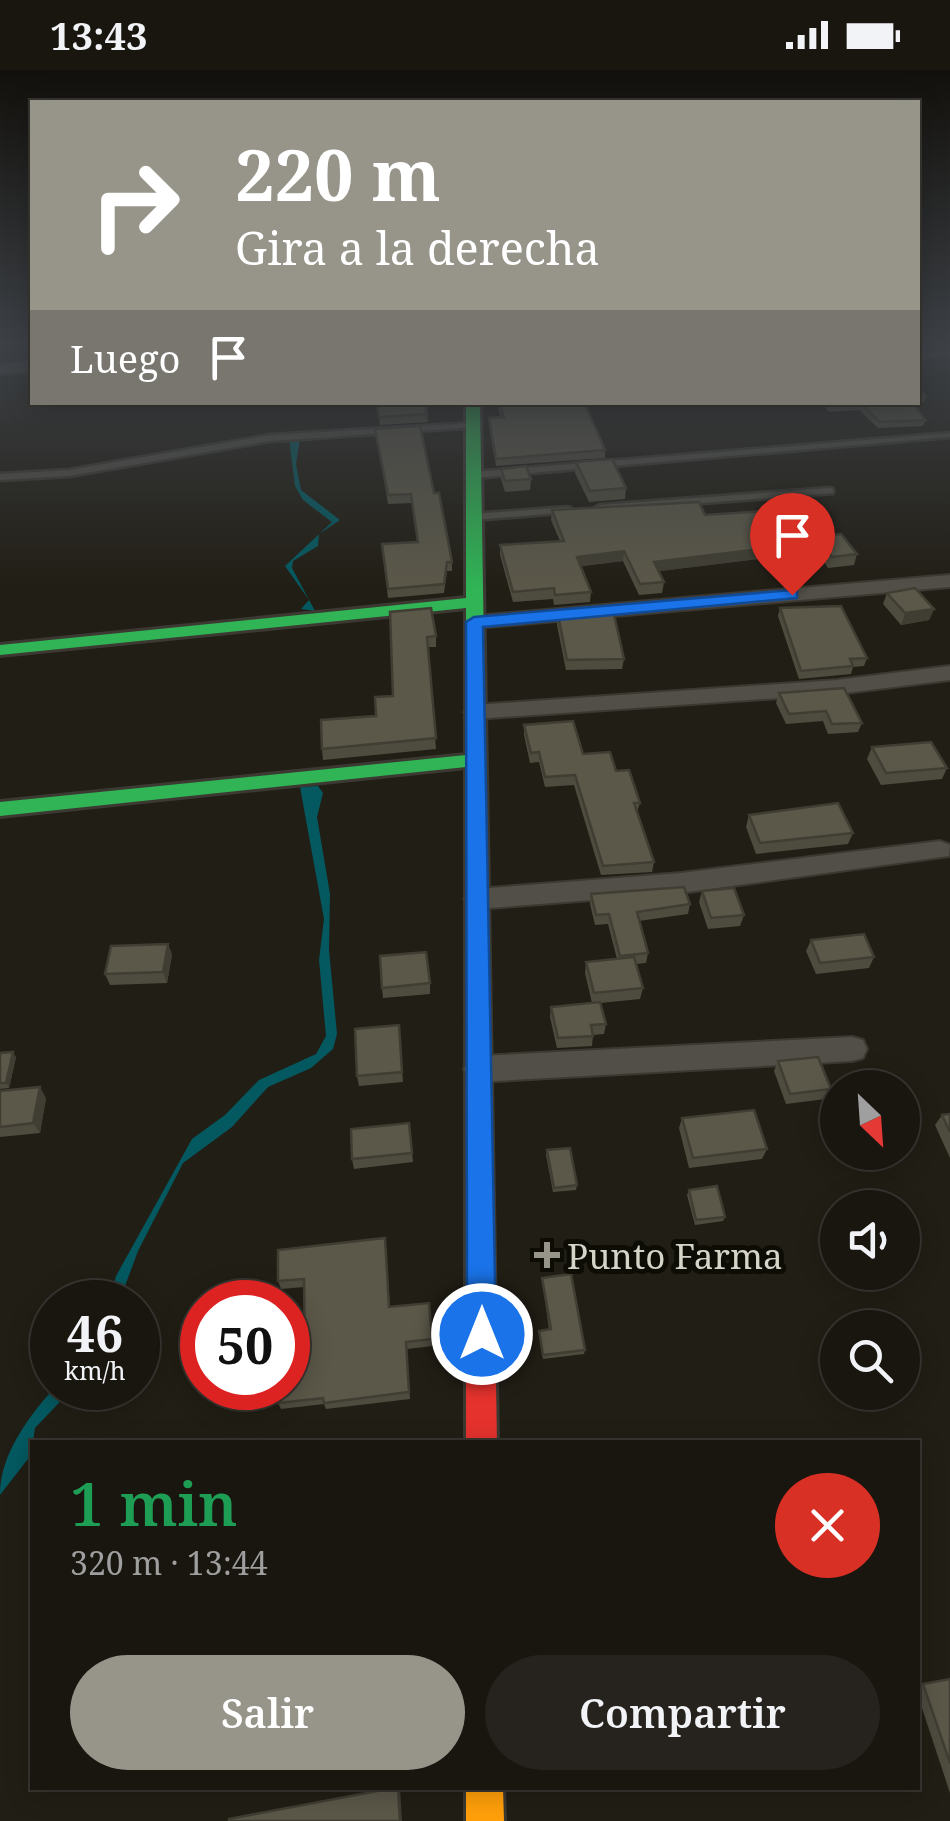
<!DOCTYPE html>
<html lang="es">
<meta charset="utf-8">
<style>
body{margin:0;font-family:"Noto Serif",serif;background:#26231e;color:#f1f3f6;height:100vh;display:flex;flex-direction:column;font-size:38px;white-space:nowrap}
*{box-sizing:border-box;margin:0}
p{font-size:32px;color:#9f9f9f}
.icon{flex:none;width:55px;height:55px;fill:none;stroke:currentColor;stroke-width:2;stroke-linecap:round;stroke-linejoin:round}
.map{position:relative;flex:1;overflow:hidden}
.sheet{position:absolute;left:30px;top:1370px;width:890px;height:350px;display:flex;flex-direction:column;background:#191610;border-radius:0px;box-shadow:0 5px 25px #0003,0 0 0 2px #373530}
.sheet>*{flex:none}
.banner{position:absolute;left:30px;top:30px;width:890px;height:305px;border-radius:0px;box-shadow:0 5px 25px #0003,0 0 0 2px #373530;background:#97948a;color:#fff;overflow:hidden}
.needle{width:65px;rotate:155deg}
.fabs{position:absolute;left:820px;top:1000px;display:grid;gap:20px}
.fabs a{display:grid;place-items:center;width:100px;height:100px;border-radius:50%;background:#191610;box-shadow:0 5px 25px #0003,0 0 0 2px #373530;font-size:50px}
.speed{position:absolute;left:30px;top:1210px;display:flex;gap:20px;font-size:50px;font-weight:700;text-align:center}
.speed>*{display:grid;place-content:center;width:130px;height:130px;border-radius:50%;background:#191610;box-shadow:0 5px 25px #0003,0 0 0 2px #373530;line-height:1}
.speed small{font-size:25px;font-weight:400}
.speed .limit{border:15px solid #d22;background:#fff;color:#111}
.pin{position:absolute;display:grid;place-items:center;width:85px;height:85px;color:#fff;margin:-102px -42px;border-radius:50% 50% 50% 0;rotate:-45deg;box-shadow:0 0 10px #0007}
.pin .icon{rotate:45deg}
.me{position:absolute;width:110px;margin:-55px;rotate:0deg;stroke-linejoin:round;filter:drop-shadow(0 0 8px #0008)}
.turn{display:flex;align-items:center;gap:35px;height:210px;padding:0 40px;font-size:45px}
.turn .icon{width:130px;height:130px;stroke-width:2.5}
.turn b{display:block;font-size:70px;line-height:85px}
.then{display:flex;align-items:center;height:95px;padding:0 40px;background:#0003;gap:20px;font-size:38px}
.round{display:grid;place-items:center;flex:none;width:105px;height:105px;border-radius:52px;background:#26231e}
.head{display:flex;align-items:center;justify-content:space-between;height:170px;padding:0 40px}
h1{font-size:60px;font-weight:600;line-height:75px;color:#1e9e55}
.cta{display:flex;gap:20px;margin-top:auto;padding:20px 40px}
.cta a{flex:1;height:115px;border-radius:60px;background:#97948a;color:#fff;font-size:40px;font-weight:600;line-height:115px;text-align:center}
.cta a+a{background:#26231e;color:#f1f3f6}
.status{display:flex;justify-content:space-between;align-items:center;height:70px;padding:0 50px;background:#191610;direction:ltr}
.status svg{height:28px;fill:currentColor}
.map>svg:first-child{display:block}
.water{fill:#045960}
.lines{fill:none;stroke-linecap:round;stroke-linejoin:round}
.lane-casing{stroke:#3b3932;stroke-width:5}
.street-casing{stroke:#3b3932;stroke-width:4}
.fast-casing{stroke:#3b3932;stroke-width:6}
.slow-casing{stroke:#3b3932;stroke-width:6}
.jam-casing{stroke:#3b3932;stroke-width:6}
.lane{fill:#514f47;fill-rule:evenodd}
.street{fill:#514f47;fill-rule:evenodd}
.fast{fill:#30b455;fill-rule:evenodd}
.slow{fill:#ff9f0a;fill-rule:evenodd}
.jam{fill:#e5322d;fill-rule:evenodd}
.wall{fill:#4e4c3f}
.shaded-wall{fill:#403e33}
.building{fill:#5b5849;stroke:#403e33;stroke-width:2.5}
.route{fill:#1a73e8;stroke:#114b97;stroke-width:2.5}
.poi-dot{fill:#97948a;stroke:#0d0c05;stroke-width:4}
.labels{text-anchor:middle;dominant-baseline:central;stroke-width:10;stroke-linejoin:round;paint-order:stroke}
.near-poi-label{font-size:35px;fill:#d6d4c9;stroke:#0d0c05;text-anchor:start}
</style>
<div class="status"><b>13:43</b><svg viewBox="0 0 49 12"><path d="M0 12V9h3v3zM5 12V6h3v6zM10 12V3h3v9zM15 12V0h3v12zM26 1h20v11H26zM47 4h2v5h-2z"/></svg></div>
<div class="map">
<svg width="950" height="1751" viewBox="0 0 950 1751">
<rect width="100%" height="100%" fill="#211e15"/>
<g class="water">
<polygon points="289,369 300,369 296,394 301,420 340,450 319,464 318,476 293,491 292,498 315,541 301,539 309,530 285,496 332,452 303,430 295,416"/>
<polygon points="318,716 323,723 317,747 330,824 329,880 337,964 333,979 311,998 268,1017 232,1057 183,1093 138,1181 119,1232 109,1232 116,1206 192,1069 225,1045 259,1010 316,984 326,966 319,890 324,849 300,717"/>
<path d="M54 1318H73L35 1358 31 1385 0 1425C0 1384 28 1348 54 1318Z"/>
</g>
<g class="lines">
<g class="lane-casing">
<g id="lane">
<polygon points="950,281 950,285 918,288 918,284"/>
<polygon points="474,353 478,355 477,357 270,371 69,406 0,410 0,404 69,400 270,365"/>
<polygon points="950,363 950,367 474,408 470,405 474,402"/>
<polygon points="830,418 833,419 833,423 600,441 595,438 600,435"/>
<polygon points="568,437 571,438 571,442 474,450 469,447 474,444"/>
</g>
</g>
<g class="street-casing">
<g id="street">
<polygon points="32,292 32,301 0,304 0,294"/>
<polygon points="950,505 950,517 475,558 465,552 475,546"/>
<polygon points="950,596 950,610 837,624 475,649 464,642 475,635 837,610"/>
<polygon points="940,771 950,775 949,786 681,823 477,839 464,829 477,819 681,803"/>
<polygon points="852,967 863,970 867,979 863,988 852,991 479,1012 468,1008 464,999 468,990 479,986"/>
</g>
</g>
<g class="fast-casing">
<polygon id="fast" points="466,332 480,332 490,950 486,957 478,960 470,957 466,950 466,697 0,746 0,732 466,685 466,538 0,585 0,575 466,528"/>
</g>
<g class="slow-casing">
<polygon id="slow" points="466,1718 503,1718 504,1751 466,1751"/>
</g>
<g class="jam-casing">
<polygon id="jam" points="478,940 486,943 490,950 497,1372 466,1372 466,950 470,943"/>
</g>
<use href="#lane" class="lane"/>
<use href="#street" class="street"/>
<use href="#fast" class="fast"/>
<use href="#slow" class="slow"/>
<use href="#jam" class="jam"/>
</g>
<g class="wall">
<polygon points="918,317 926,326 924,332 912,333 925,350 923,356 878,358 859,340 829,342 821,332 918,332"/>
<polygon points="376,332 427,344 428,352 380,355"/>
<polygon points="496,332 584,332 605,380 605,388 496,396 489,356 489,348 501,347"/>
<polygon points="375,359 434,423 452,492 452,501 447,501 444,523 388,528 382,474 417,472 412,433 388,434"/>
<polygon points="576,392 626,418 625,429 589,432 575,403"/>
<polygon points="501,399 531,409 530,420 505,422 501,409"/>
<polygon points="552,440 705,445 801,474 799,484 659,501 664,512 662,523 639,525 623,491 581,496 591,522 590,532 554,535 553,529 513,532 500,485 500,475 560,471 551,450"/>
<polygon points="817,466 857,484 854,495 828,498 814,477"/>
<polygon points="887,523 934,539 929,550 901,555 883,534"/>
<polygon points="780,538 867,588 864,596 853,597 851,604 799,609 778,546"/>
<polygon points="390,542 436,566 436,577 428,577 436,679 323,690 322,679 376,646 393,626"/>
<polygon points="558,545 624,589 622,599 566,600 557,555"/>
<polygon points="779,623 862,653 858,662 828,664 823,651 786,654 776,633"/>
<polygon points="524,655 616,701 640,733 637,742 654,792 652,802 601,805 574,715 545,717 539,692 530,693 524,665"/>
<polygon points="872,677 947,698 942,709 881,715 867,689"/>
<polygon points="749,745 853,763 848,774 756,784 746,757"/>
<polygon points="702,821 744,845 740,856 708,859 699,832"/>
<polygon points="591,824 690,834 688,844 639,851 648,883 646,893 636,894 643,918 640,929 600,933 606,954 604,964 593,965 592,976 557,978 550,947 551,937 592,933 585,903 586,892 617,889 608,854 595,855 590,834"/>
<polygon points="811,870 874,887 869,898 816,904 806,881"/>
<polygon points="168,874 172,885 167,913 110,915 105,904"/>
<polygon points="430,913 430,924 383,928 382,918"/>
<polygon points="399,955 403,1012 359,1016 357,1006"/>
<polygon points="0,983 16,987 9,1018 0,1019"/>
<polygon points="778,991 831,1019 826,1029 786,1034 774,1001"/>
<polygon points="0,1021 46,1028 40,1063 0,1067"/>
<polygon points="950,1044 950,1088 935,1055 942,1045"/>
<polygon points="682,1048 767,1079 762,1089 689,1098 679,1058"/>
<polygon points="409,1053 413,1092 354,1099 352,1089"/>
<polygon points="547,1080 577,1115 576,1120 553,1122 546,1085"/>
<polygon points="689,1120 725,1147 723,1151 695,1155 687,1125"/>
<polygon points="386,1177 390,1237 429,1233 433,1276 407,1279 410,1329 326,1339 324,1334 281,1339 278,1333 305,1298 304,1217 281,1219 278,1211"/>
<polygon points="542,1208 585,1280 584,1284 543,1289 539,1261 549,1260"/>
<polygon points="950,1609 950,1723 918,1626 918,1615"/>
</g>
<g class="shaded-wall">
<polygon points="801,474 799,484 653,502 654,492"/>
<polygon points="624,481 623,491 576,497 577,487"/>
<polygon points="934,539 929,550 901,555 905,543"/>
<polygon points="168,874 172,885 167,913 163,902"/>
<polygon points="13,982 16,987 9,1018 6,1013"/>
<polygon points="40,1017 46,1028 40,1063 33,1053"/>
<polygon points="398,1718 400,1718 402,1751 400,1751"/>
</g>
<g class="building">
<polygon points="918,317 926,326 918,327"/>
<polygon points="377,332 425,332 427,344 379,347"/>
<polygon points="499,332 584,332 605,380 496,389 489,348 504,347"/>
<polygon points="828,332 912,332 925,350 880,352 860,333 831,335"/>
<polygon points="420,356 434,423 439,423 452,492 447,492 444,514 388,519 382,474 418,472 411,424 388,425 375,359"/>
<polygon points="612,389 626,418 590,421 576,392"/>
<polygon points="526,396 531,409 505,411 501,399"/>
<polygon points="699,432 705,445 781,440 801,474 654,492 664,512 640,514 624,481 577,487 591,522 555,525 554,518 513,522 500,475 564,471 552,440"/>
<polygon points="841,464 857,484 832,487 817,466"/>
<polygon points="915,518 934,539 905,543 887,523"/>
<polygon points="841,536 867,588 850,589 853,596 801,601 780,538"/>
<polygon points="431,538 436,566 427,567 436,668 322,679 321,650 376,646 375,627 393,626 390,542"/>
<polygon points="613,540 624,589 567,590 558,545"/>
<polygon points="844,618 862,653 832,654 826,641 789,644 779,623"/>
<polygon points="573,651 583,684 610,682 616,701 629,700 640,733 634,733 654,792 603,796 575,705 545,707 539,682 531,683 524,655"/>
<polygon points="931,672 947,698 886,703 872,677"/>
<polygon points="838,733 853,763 760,773 749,745"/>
<polygon points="684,817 690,834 637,842 648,883 620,886 609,844 596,845 591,824"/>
<polygon points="734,818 744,845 711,848 702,821"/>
<polygon points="864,864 874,887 820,893 811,870"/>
<polygon points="168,874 163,902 105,904 111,876"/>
<polygon points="426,882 430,913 382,918 380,886"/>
<polygon points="634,887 643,918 594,923 586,892"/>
<polygon points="600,932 606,954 591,955 593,966 558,968 551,937"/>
<polygon points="399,955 402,1002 357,1006 355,959"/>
<polygon points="13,982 6,1013 0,1013 0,983"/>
<polygon points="818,987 831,1019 790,1024 778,991"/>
<polygon points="40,1017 33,1053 0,1057 0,1021"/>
<polygon points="754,1040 767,1079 693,1088 682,1048"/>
<polygon points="950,1044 950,1062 942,1045"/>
<polygon points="409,1053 412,1083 352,1089 351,1059"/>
<polygon points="570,1078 577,1115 554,1118 547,1080"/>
<polygon points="717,1116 725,1147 696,1150 689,1120"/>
<polygon points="385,1168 389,1237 429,1233 432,1269 406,1272 409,1322 324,1333 323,1328 278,1333 278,1318 288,1318 288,1300 305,1298 304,1209 278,1211 278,1180"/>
<polygon points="571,1204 585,1280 543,1285 539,1261 551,1259 542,1208"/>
<polygon points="950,1609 950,1693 923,1614"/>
<polygon points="393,1718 398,1718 400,1751 229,1751 229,1749"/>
</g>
<linearGradient id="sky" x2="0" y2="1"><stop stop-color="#12100c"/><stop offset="0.53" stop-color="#3d4146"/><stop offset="1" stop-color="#3d4146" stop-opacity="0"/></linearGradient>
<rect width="950" height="518" fill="url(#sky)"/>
<polygon class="route" points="792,520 797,521 797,528 483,557 496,1264 492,1274 482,1279 471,1274 467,1264 466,552 474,547"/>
<path class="poi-dot" d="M542 1170h10v10h10v10h-10v10h-10v-10h-10v-10h10z"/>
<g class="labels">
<g class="near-poi-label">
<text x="567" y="1185">Punto Farma</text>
</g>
</g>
</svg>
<div class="fabs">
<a><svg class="needle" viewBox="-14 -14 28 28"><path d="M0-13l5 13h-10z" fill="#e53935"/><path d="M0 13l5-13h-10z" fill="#9f9f9f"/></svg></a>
<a><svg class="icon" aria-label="sound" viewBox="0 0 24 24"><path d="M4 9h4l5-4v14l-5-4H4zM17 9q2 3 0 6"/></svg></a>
<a><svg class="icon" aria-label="search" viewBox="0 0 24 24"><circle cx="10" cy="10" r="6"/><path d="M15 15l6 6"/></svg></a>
</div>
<div class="speed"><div>46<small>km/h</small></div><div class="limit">50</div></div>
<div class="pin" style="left:792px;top:525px;background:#d93025"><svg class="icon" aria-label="arrive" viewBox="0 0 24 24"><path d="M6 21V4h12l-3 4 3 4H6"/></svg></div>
<svg class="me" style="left:482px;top:1264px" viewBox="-20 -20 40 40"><circle r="17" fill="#1a73e8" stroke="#fff" stroke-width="3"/><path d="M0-11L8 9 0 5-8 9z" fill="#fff"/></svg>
<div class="banner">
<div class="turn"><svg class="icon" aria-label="right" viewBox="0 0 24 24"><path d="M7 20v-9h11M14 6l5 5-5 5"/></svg><div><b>220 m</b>Gira a la derecha</div></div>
<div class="then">Luego<svg class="icon" aria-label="arrive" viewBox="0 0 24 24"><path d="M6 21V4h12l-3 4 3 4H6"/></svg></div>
</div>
<section class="sheet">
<div class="head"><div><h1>1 min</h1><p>320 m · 13:44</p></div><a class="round" style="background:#d93025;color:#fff"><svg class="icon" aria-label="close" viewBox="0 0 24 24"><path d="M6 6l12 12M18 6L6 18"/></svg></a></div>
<div class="cta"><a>Salir</a><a>Compartir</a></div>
</section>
</div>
